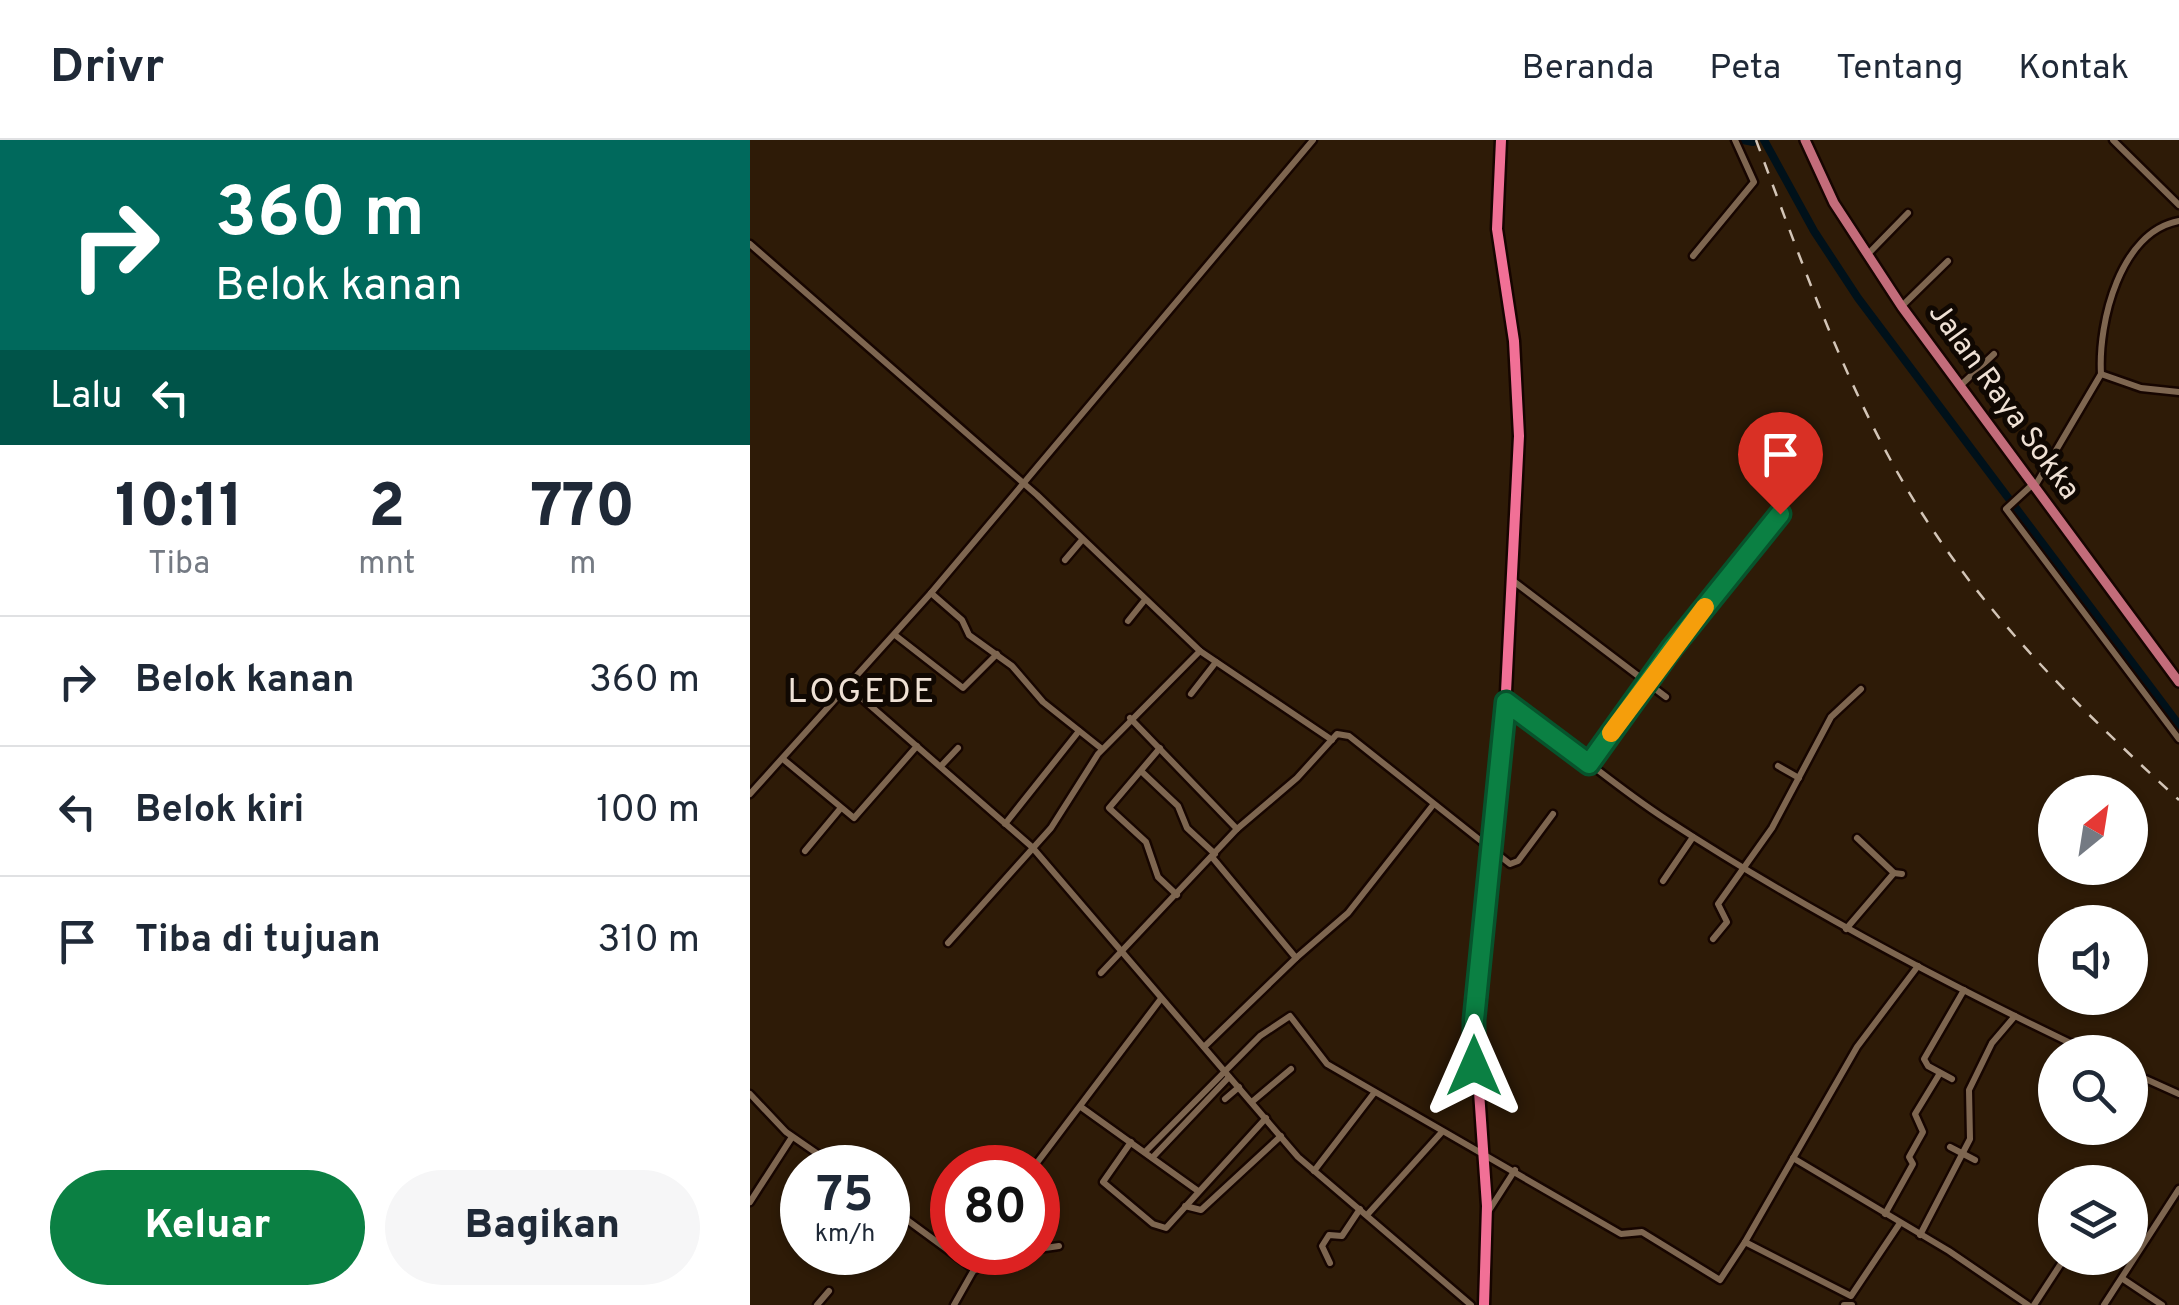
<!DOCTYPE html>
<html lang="id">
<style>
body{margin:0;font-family:Overpass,sans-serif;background:#f6f6f7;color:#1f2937;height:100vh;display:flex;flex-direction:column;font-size:38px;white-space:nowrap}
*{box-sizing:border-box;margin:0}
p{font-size:32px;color:#747a83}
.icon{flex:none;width:55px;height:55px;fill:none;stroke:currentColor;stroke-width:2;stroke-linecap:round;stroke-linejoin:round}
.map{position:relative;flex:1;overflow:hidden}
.drawer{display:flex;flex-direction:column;background:#fff;width:750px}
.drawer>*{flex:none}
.guide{background:#00695c;color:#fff;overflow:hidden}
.needle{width:65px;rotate:30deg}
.buttons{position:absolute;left:1288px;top:635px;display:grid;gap:20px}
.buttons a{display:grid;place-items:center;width:110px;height:110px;border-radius:50%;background:#fff;box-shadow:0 2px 8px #0004;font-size:50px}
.speed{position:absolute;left:30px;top:1005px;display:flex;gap:20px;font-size:50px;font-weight:700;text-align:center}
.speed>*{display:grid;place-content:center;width:130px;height:130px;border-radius:50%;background:#fff;box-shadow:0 2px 8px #0004;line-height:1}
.speed small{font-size:25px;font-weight:400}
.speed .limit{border:15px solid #d22;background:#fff;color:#111}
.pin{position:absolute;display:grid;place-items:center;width:85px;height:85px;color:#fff;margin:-102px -42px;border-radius:50% 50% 50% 0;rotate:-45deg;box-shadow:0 0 10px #0007}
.pin .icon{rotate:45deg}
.me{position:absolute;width:110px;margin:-55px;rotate:0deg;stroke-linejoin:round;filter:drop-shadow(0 0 8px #0008)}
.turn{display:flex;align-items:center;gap:35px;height:210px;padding:0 50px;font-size:45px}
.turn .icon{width:130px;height:130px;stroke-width:2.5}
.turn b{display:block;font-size:70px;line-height:85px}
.then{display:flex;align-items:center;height:95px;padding:0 50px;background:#0003;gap:20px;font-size:38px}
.eta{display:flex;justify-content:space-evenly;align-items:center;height:170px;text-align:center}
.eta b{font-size:60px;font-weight:800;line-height:70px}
.primary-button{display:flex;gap:20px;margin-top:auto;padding:20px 50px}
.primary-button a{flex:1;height:115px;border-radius:60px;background:#0b8043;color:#fff;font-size:40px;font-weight:800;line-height:115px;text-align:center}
.primary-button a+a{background:#f6f6f7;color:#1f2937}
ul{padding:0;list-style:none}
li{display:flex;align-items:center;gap:30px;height:130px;padding:0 50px;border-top:2px solid #e0e1e3}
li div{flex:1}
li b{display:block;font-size:38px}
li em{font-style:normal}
header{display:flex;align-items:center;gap:60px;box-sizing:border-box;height:140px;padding:0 50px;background:#fff;border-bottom:2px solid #e0e1e3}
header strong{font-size:48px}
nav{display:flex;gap:55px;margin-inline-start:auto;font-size:35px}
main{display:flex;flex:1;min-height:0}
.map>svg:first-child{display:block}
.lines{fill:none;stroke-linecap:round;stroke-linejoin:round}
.canal{stroke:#00111a;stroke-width:8}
.minor-casing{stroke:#160500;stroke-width:11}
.major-casing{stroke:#160500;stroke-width:14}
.highway-casing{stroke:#160500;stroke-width:15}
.minor{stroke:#7e6650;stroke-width:6}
.major{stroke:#c36c7a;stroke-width:9}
.highway{stroke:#f17096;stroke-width:10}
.rail{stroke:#d3c5b7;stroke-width:2.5;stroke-dasharray:12 12;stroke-linecap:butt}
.route-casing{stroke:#07532c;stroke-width:25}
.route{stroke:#0b8043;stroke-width:18}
.slow{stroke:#f59e0b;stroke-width:18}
.labels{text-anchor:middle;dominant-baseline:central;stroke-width:10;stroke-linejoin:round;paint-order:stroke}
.street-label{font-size:30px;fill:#efe1d5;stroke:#100802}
.quarter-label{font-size:35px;letter-spacing:2.5px;fill:#efe1d5;stroke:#100802}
</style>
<header>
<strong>Drivr</strong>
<nav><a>Beranda</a><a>Peta</a><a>Tentang</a><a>Kontak</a></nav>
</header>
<main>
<section class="drawer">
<div class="guide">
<div class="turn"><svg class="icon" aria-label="right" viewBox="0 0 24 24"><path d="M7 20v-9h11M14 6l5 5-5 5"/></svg><div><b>360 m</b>Belok kanan</div></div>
<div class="then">Lalu<svg class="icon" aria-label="left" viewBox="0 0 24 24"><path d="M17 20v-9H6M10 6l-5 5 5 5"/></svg></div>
</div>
<div class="eta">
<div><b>10:11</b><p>Tiba</p></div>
<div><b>2</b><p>mnt</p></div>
<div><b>770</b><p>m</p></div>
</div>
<ul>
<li><svg class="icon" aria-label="right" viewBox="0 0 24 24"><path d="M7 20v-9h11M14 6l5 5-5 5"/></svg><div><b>Belok kanan</b></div><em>360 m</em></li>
<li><svg class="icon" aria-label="left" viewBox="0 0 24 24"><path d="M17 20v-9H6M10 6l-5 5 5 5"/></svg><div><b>Belok kiri</b></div><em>100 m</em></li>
<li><svg class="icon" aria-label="arrive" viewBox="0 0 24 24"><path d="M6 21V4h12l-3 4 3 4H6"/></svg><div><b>Tiba di tujuan</b></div><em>310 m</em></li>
</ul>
<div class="primary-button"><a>Keluar</a><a>Bagikan</a></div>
</section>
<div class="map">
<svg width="1429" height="1165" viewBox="0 0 1429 1165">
<rect width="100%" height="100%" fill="#2e1b07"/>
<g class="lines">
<g class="canal">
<polyline points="993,0 1003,2"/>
<polyline points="1014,0 1064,91 1108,158 1429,585"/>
</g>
<g class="minor-casing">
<g id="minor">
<polyline points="1363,0 1429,65"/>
<polyline points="0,104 287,355 450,511 582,600"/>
<polyline points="1117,115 1158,73"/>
<polyline points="943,116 1004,42 985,0"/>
<polyline points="1152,166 1198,121"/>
<path d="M1351 234C1348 182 1370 92 1429 81"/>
<polyline points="1210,246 1244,214"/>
<polyline points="1282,345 1256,369 1429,599"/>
<polyline points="1285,346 1351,234 1391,248 1429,252"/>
<polyline points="315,420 332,400"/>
<polyline points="762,440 916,557"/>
<polyline points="181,453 212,480 219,495 262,526 293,562 352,609"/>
<polyline points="378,481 394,461"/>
<polyline points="145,495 213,548 247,514"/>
<polyline points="99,547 282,707 548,1017 721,1165"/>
<polyline points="441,554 466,522"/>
<path d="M757 562C812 599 861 644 917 680 1052 768 1194 843 1339 912"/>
<polyline points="380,578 487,689"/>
<polyline points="410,608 359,668 396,702 408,737 427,755"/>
<polyline points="33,619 104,678 167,606"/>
<polyline points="839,625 922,508 1031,374"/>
<polyline points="191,626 208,608"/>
<polyline points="1028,626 1049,638"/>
<polyline points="391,631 428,666 437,688 465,714"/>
<polyline points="0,654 181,453 563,0"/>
<polyline points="255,684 329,591"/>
<polyline points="1107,698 1144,733"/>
<polyline points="55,711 90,669"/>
<polyline points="462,717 546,818 598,773 683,665"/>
<polyline points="913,741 943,697"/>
<polyline points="1096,789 1144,733 1152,734"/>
<polyline points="963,799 977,782 968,764 1022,688 1081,577 1111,549"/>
<polyline points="198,803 301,688 348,614 450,511"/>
<polyline points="351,833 487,689 547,638 587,594 599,596 760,724 768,721 803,674"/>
<polyline points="454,907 546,818"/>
<polyline points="1380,932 1429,954"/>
<polyline points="1202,939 1178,926 1174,919 1214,850"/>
<polyline points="0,954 36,992 88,1028"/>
<polyline points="475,959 489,947"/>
<polyline points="503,961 541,929"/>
<polyline points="331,967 448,1051"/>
<polyline points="381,1002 353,1042 403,1084 416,1088 516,978"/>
<polyline points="1200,1007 1225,1020"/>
<polyline points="395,1012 510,896 540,876 577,924 871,1094 892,1092 970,1140 995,1102"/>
<polyline points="403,1017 479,937"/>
<polyline points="1043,1018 1199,1111 1278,1165"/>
<polyline points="283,1028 410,860"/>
<polyline points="564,1031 624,953"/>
<polyline points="0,1062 42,997"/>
<polyline points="138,1066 225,1130"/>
<polyline points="435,1066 451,1070 531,996"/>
<polyline points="738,1072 765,1030"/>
<polyline points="1135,1074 1163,1024 1159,1017 1173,992 1165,974 1190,933"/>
<polyline points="617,1075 691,993"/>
<polyline points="1150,1083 1101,1156 995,1102 1107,907 1168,826"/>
<polyline points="1170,1095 1220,999 1219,950 1242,903 1265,876"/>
<polyline points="288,1109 309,1106"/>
<polyline points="580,1123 572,1106 579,1095 592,1096 610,1069"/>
<polyline points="1373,1139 1412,1165"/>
<polyline points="67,1165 79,1151"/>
<polyline points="204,1165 234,1112"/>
<polyline points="1094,1165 1102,1165"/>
<polyline points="1284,1165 1314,1119"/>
<polyline points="1354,1165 1429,1049"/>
</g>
</g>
<g class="major-casing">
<polyline id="major" points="1055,0 1084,63 1152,167 1429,542"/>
</g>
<g class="highway-casing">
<polyline id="highway" points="734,1165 737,1066 724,880 752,631 769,296 764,201 747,89 751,0"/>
</g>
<use href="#minor" class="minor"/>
<use href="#major" class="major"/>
<use href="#highway" class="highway"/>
<path class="rail" d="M1006 0C1052 123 1098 255 1168 367 1238 479 1332 571 1429 660"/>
</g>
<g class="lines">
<g class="route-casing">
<polyline id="route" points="724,926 724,880 756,562 839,624 922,508 1030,374"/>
</g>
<use href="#route" class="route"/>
<polyline class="slow" points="861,593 955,467"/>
</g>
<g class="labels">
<g class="street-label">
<text transform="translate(1253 262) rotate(54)">Jalan Raya Sokka</text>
</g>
<g class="quarter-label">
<text x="112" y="553">LOGEDE</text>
</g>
</g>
</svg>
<div class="buttons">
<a><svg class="needle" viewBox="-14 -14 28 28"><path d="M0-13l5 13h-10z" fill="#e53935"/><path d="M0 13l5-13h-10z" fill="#747a83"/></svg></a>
<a><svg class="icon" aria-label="sound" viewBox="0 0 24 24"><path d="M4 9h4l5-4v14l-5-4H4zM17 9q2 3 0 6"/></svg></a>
<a><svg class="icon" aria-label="search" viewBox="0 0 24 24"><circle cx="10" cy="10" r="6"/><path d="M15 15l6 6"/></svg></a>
<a><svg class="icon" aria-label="layers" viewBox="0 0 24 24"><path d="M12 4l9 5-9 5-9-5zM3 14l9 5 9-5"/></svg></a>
</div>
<div class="speed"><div>75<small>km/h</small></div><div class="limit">80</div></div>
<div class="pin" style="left:1030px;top:374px;background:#d93025"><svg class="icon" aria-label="arrive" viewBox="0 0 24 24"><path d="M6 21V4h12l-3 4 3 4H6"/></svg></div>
<svg class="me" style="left:724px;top:926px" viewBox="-20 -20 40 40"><path d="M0-17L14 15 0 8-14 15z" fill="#0b8043" stroke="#fff" stroke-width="4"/></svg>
</div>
</main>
